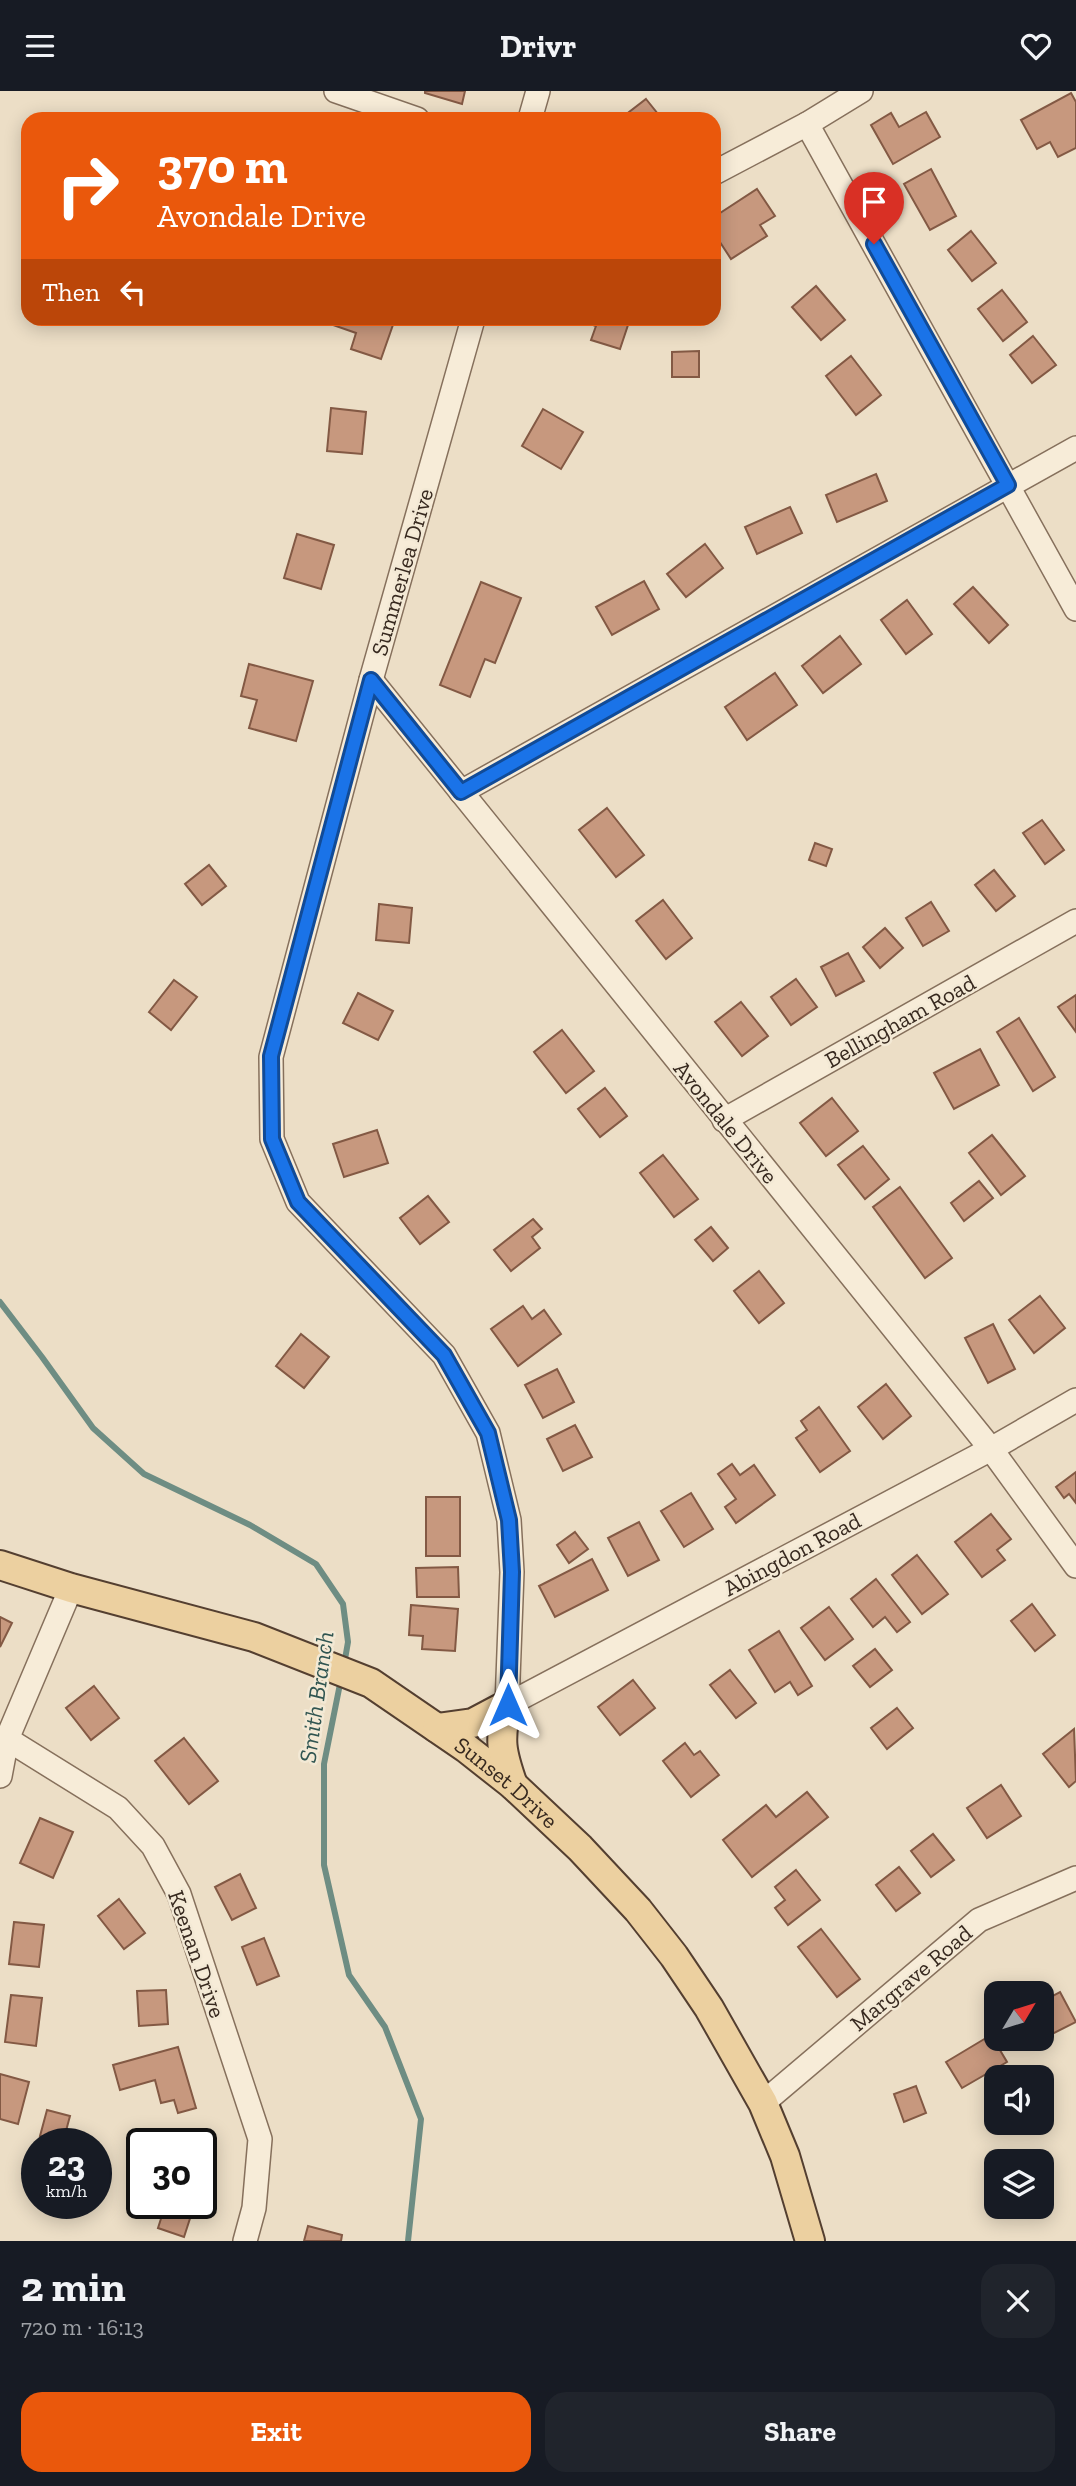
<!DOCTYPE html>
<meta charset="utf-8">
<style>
body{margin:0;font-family:"Zilla Slab",serif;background:#20242c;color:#f1f3f6;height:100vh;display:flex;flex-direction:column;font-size:26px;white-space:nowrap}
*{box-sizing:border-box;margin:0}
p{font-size:23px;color:#9ea1a6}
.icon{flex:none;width:38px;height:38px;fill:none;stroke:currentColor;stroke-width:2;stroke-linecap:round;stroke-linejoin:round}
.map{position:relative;height:2150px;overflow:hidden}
.side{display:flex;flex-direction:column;background:#171b24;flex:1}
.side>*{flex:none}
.guide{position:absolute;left:21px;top:21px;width:700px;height:214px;border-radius:21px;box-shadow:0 4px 18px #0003;background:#ea580c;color:#fff;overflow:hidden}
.needle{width:46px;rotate:52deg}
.tools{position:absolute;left:984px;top:1890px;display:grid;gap:14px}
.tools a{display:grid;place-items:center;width:70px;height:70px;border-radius:14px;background:#171b24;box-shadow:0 4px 18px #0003;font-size:35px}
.speed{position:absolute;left:21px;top:2037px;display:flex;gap:14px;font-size:35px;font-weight:700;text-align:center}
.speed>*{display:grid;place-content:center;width:91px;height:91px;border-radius:50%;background:#171b24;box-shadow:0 4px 18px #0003;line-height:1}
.speed small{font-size:18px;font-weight:400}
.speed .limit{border:4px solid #111;border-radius:10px;background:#fff;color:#111}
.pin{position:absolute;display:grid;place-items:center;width:60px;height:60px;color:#fff;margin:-72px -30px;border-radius:50% 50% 50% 0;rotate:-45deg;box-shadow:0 0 7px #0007}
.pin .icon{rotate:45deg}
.me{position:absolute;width:77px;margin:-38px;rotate:0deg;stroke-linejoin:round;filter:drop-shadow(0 0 5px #0008)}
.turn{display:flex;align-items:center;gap:24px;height:147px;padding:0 21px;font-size:32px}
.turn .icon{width:91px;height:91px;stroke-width:2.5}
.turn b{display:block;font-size:49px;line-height:60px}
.then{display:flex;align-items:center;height:66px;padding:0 21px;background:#0003;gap:14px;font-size:26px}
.round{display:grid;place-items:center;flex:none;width:74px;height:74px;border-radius:21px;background:#20242c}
.summary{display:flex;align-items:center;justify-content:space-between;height:119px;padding:0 21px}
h1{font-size:42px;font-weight:700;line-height:52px}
.action{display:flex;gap:14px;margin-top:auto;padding:14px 21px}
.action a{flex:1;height:80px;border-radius:21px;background:#ea580c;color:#fff;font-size:28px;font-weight:700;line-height:80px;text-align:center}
.action a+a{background:#20242c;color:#f1f3f6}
header{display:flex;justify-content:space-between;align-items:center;height:91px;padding:0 21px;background:#171b24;font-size:32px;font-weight:700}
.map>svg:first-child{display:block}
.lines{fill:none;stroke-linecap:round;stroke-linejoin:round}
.stream{stroke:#6e8d83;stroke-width:6}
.building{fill:#c7987e;stroke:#835944;stroke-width:2}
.minor-casing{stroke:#86705c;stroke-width:26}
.major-casing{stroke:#543f30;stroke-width:32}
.minor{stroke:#f7ecd8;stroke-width:23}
.major{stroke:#ecd0a0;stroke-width:28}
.route-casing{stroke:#114b97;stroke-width:18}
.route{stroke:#1a73e8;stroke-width:12}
.labels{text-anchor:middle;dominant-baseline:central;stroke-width:5;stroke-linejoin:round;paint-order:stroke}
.street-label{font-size:23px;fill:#37291f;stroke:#f3e9d5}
.water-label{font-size:24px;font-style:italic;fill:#305551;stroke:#f3e9d5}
</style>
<header><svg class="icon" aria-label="menu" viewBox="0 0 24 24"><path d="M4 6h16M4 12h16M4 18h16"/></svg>Drivr<svg class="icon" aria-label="heart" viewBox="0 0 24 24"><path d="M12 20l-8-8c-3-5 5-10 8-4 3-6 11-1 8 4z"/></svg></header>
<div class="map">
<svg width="1076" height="2150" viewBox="0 0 1076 2150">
<rect width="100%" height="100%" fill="#ecdec6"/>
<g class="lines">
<g class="stream">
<polyline points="0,1211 42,1266 93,1337 144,1383 250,1434 316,1473 343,1513 348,1551 344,1574"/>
<polyline points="341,1588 324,1673 324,1774 349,1884 385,1936 421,2028 408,2150"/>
</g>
</g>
<g class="building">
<polygon points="425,0 465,0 462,13 425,2"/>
<polygon points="1071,2 1076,11 1076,57 1058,66 1050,51 1037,58 1021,29"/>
<polygon points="646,8 662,28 620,28"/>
<polygon points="926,21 940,46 893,73 871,34 891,22 899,36"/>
<polygon points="931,78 956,125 930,139 904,93"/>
<polygon points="757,98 775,125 760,134 767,145 731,168 714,142 714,126"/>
<polygon points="971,140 996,172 972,190 948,159"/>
<polygon points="816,195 845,229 821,249 792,216"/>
<polygon points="1002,199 1027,231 1003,250 978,218"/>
<polygon points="332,228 395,228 381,268 351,258 356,242 330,233"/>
<polygon points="575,228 630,228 620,258 591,249 596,235"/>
<polygon points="1033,245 1056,274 1032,292 1010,264"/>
<polygon points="699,260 699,286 672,286 672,261"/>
<polygon points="851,265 881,304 856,324 826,285"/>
<polygon points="331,317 366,321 362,363 327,360"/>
<polygon points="543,318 583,341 561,378 522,355"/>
<polygon points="876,383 887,410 837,431 826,404"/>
<polygon points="790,416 802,442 757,463 745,436"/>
<polygon points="297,443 334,454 321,498 284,487"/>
<polygon points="705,453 723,477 686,506 667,483"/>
<polygon points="644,490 659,518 612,544 596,516"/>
<polygon points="481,491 521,507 495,572 485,568 470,606 440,594"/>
<polygon points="973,496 1008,534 989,552 954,513"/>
<polygon points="907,509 932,543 906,563 881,529"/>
<polygon points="840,545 861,573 823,602 802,575"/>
<polygon points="249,573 313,590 296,650 249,637 257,609 241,605"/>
<polygon points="775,582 797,614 747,649 725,616"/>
<polygon points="607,717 644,764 616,786 579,739"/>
<polygon points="1042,729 1064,759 1045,773 1023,742"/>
<polygon points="815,752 832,758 826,775 809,769"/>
<polygon points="209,774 226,795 202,814 185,793"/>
<polygon points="994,779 1015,805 996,820 975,794"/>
<polygon points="663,809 692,847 666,868 636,830"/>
<polygon points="931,811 949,840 923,855 906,827"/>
<polygon points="379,813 412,817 409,852 376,849"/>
<polygon points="885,837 903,857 880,877 863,856"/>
<polygon points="848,862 864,890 836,905 821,876"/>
<polygon points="796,888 817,916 791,934 771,906"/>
<polygon points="174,889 197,906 171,939 149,921"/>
<polygon points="358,902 393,920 378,949 343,932"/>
<polygon points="1076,904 1076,941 1058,916"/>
<polygon points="741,911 768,945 742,965 715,931"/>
<polygon points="1019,927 1055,986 1033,1000 997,941"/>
<polygon points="562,939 594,980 566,1002 534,961"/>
<polygon points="980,958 999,994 954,1018 934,982"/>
<polygon points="605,997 627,1025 600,1046 578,1018"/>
<polygon points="832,1007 858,1040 826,1065 800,1032"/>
<polygon points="377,1039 388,1072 344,1086 333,1053"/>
<polygon points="992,1044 1025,1085 1001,1104 969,1062"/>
<polygon points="863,1055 889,1088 865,1108 838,1074"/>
<polygon points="663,1064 698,1108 674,1126 640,1082"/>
<polygon points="979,1090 993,1107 964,1130 951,1112"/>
<polygon points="900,1096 952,1167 925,1187 873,1116"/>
<polygon points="428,1105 449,1131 420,1153 400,1127"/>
<polygon points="533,1128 542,1138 532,1146 540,1157 511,1180 494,1159"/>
<polygon points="711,1136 728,1157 713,1170 695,1149"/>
<polygon points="759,1180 784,1212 759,1232 734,1200"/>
<polygon points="1040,1205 1065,1237 1034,1262 1009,1229"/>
<polygon points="523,1215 532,1228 544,1219 561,1243 518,1275 491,1238"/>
<polygon points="993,1233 1015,1278 988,1292 965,1247"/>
<polygon points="301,1243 329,1266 304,1297 276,1275"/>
<polygon points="557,1278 574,1311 543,1327 525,1294"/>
<polygon points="886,1293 911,1325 883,1348 858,1316"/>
<polygon points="819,1316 850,1360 820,1381 796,1347 807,1339 801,1330"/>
<polygon points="575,1334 592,1366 563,1380 547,1348"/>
<polygon points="732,1373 740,1384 754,1374 775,1404 736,1432 725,1416 736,1408 718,1383"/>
<polygon points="1076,1381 1076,1412 1069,1403 1064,1407 1056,1396"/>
<polygon points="691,1402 713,1438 684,1456 661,1420"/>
<rect x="426" y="1406" width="34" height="59"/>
<polygon points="991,1423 1011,1448 997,1459 1005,1469 982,1486 955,1451"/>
<polygon points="639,1431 659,1469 628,1485 608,1447"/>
<polygon points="575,1441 588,1458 569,1472 557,1454"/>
<polygon points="917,1464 948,1503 922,1523 892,1484"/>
<polygon points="592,1468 608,1499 555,1526 539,1495"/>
<polygon points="458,1476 459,1506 417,1506 416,1477"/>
<polygon points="876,1488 910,1531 897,1541 885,1526 873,1536 851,1508"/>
<polygon points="1032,1513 1055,1544 1035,1560 1011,1530"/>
<polygon points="411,1514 458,1518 455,1560 422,1558 423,1545 409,1544"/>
<polygon points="829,1516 853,1548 825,1569 801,1537"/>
<polygon points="0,1526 12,1532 0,1556"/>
<polygon points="779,1540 812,1595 798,1604 790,1591 775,1601 749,1559"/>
<polygon points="875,1558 892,1579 870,1596 853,1575"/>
<polygon points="730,1579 756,1612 736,1627 710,1594"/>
<polygon points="633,1589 655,1617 620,1644 598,1616"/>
<polygon points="94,1595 119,1627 91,1649 66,1617"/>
<polygon points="897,1617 913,1637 887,1658 871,1637"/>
<polygon points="1074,1638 1076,1690 1069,1696 1043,1663"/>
<polygon points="184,1647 218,1690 189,1713 155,1670"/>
<polygon points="685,1652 694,1664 700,1660 719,1684 691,1706 663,1670"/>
<polygon points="1001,1694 1021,1725 987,1747 967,1717"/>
<polygon points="807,1701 828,1726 752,1786 723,1749 766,1714 776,1726"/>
<polygon points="40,1727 73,1741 53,1787 20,1772"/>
<polygon points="933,1743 954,1769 931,1786 911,1760"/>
<polygon points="899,1776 920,1802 896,1820 876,1794"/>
<polygon points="796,1779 820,1809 788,1834 775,1817 785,1809 775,1796"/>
<polygon points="240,1783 256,1817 232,1829 215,1796"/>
<polygon points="119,1808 145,1842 124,1858 98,1825"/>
<polygon points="14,1831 44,1834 39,1876 9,1873"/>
<polygon points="821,1838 860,1888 837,1906 798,1856"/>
<polygon points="264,1847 279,1885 257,1894 242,1856"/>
<polygon points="166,1899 168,1933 139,1935 137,1900"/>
<polygon points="1060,1901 1076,1931 1038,1950 1036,1948 1041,1948 1041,1911"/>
<polygon points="11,1904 42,1907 36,1955 5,1951"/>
<polygon points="991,1944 1007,1971 962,1997 946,1971"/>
<polygon points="178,1956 196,2017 178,2022 174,2009 161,2012 155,1989 120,1999 113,1974"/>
<polygon points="0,1983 29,1991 18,2033 0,2028"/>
<polygon points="916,1995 926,2022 904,2031 894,2003"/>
<polygon points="47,2019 70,2025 63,2051 40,2045"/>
<polygon points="166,2112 195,2112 184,2146 158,2137"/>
<polygon points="308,2135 342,2144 341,2150 304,2150"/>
</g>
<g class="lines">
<g class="minor-casing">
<g id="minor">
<polyline points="336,0 417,28"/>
<polyline points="530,28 538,0"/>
<polyline points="807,33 1076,518"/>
<polyline points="714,82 807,33 861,0"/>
<polyline points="473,228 371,589 271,966 272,1048 298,1111 444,1264 488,1342 509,1429 512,1481 507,1614 991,1358 1076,1309"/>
<polyline points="371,589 991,1358 1076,1475"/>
<polyline points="461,701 1076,357"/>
<polyline points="724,1029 1076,830"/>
<polyline points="7,1648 118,1717 153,1755 179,1803 260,2048 254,2117 245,2150"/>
<polyline points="0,1685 7,1648 71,1497"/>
<polyline points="763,2012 979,1829 1076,1787"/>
</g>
</g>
<g class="major-casing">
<g id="major">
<path id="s1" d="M0 1474 71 1497 254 1546 371 1592 466 1657 513 1694 580 1757 638 1819 674 1865 709 1917 763 2012 785 2065 810 2150"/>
<path d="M507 1614C499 1649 501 1660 513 1694"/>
<polyline points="437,1637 473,1632 507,1614"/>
</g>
</g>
<use href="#minor" class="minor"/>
<use href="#major" class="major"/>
</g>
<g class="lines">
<g class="route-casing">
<polyline id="route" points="508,1614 512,1481 509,1429 488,1342 444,1264 298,1111 272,1048 271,965 371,589 461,701 1008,394 874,153"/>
</g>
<use href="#route" class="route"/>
</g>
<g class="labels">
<g class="street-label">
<text transform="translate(402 481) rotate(-74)">Summerlea Drive</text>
<text transform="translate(900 930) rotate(-29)">Bellingham Road</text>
<text transform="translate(726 1031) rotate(51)">Avondale Drive</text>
<text transform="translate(792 1463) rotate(-28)">Abingdon Road</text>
<text stroke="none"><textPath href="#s1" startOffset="558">Sunset Drive</textPath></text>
<text transform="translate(197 1863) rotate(71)">Keenan Drive</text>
<text transform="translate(911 1887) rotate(-40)">Margrave Road</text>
</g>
<g class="water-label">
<text transform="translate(316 1606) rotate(-82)">Smith Branch</text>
</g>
</g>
</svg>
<div class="tools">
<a><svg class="needle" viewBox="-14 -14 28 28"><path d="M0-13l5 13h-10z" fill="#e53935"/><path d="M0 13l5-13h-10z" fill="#9ea1a6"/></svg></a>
<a><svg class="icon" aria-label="sound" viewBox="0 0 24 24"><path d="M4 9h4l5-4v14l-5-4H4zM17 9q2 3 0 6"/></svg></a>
<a><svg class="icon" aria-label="layers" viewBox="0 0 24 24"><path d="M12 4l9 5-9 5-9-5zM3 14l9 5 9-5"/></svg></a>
</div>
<div class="speed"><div>23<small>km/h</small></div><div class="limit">30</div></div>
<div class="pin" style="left:874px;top:153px;background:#d93025"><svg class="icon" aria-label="arrive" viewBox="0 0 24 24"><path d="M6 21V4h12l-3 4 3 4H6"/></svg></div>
<svg class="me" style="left:508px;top:1614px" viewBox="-20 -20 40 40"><path d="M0-17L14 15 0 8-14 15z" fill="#1a73e8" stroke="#fff" stroke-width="4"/></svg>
<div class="guide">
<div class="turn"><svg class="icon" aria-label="right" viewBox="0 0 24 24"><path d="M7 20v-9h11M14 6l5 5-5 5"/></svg><div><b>370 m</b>Avondale Drive</div></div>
<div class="then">Then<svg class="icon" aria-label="left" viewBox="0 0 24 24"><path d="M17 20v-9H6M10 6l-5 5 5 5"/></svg></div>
</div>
</div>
<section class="side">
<div class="summary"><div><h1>2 min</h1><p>720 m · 16:13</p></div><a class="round"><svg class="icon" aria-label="close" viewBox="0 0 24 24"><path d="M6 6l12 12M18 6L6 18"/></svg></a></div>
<div class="action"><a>Exit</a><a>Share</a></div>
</section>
